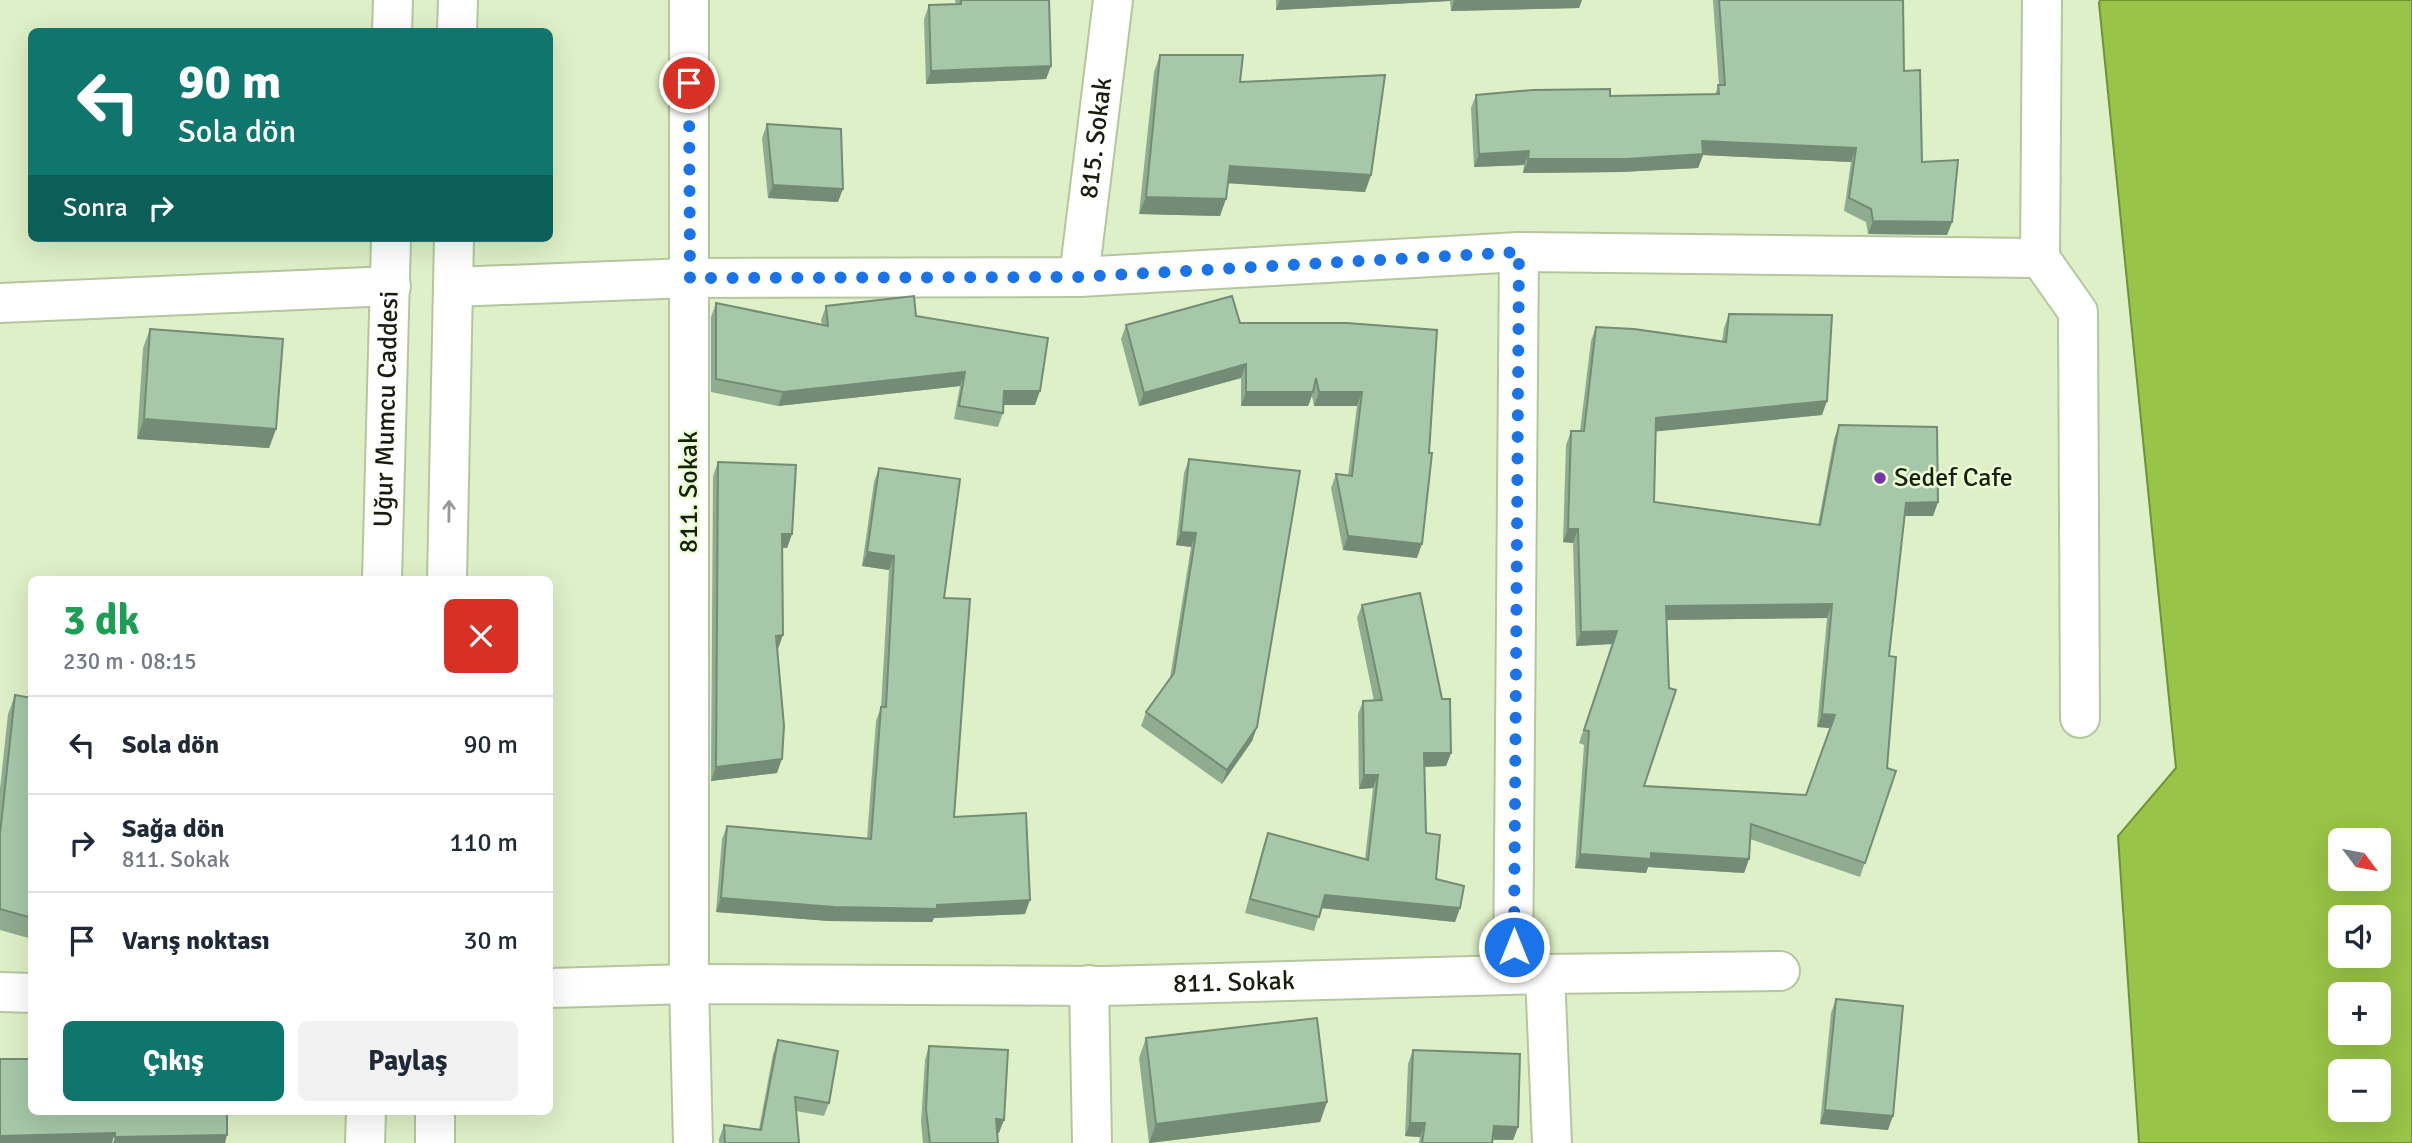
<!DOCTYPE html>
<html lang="tr">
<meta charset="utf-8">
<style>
body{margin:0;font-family:Signika,sans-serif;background:#f2f2f3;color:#1f2937;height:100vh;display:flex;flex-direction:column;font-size:26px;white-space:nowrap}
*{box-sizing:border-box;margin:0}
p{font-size:23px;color:#747a83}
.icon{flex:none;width:38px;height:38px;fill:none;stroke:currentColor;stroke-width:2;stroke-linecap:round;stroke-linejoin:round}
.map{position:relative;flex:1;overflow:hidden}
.side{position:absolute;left:28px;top:576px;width:525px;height:539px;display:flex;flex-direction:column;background:#fff;border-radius:10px;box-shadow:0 7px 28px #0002}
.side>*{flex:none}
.hud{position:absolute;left:28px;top:28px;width:525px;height:214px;border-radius:10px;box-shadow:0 7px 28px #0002;background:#0f766e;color:#fff;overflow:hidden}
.needle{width:46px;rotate:122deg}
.buttons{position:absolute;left:2328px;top:828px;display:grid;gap:14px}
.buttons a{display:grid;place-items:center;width:63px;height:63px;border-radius:10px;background:#fff;box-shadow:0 7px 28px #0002;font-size:35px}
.pin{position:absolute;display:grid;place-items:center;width:60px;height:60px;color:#fff;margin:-30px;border:4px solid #fff;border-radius:50%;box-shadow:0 2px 7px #0007}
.me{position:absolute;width:77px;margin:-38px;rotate:0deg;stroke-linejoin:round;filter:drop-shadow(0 0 5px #0008)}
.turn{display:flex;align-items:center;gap:24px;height:147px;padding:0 35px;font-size:32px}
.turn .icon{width:91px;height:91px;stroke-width:2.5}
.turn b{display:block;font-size:49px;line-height:60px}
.then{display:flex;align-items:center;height:66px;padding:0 35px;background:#0003;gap:14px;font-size:26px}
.round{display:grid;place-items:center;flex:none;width:74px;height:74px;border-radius:10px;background:#f2f2f3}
.summary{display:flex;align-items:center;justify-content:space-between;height:119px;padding:0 35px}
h1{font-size:42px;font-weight:700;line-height:52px;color:#1e9e55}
.button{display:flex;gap:14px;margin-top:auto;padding:14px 35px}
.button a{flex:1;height:80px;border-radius:10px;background:#0f766e;color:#fff;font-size:28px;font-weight:700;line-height:80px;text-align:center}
.button a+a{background:#f2f2f3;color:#1f2937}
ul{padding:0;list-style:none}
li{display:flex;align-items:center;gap:21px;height:98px;padding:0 35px;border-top:2px solid #e0e1e3}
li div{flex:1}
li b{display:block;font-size:26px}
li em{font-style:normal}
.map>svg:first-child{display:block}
.water{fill:#98c447;stroke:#729236;stroke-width:2;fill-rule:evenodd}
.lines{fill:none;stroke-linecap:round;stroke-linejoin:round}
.minor-casing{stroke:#b5c69e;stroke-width:42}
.minor{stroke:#fff;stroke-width:38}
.wall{fill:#8fab90;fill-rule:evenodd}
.shaded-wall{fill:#748b76}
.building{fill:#a6c7a8;stroke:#748b76;stroke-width:2;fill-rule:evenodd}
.oneway{stroke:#979a93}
.route{stroke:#1a73e8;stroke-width:12;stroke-dasharray:0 21.6}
.poi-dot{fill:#7635a9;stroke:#ecfed4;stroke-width:2.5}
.labels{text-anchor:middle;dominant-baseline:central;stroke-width:5;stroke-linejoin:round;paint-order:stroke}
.street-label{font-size:26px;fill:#181e0f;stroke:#ecfed4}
.poi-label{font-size:26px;fill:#181e0f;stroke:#ecfed4;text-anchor:start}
</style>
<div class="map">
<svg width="2412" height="1143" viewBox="0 0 2412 1143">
<rect width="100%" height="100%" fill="#def0c7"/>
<path class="water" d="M2100 0H2412V1143H2139L2118 836 2176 768 2099 3ZM2340 840H2378V878H2340ZM2340 917H2378V956H2340ZM2340 994H2378V1032H2340ZM2340 1071H2378V1110H2340Z"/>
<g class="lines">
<g class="minor-casing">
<g id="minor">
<polyline points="689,0 689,984 693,1143"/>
<polyline points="2042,0 2040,258 2078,312 2080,718"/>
<polyline points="392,32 393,0"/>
<polyline points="457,32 458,0"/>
<path id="s1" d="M1079 277 1113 0"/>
<polyline points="453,287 689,278 1079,277 1519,252 2040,258"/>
<polyline points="0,303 391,286"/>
<path id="s2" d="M382 579 391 238"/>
<polyline points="447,579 454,238"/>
<polyline points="1513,974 1519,252"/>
<polyline points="1545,974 1552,1143"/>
<polyline points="1089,985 1092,1143"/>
<path id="s3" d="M550 988 689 984 1104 986 1545 974 1780 971"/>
<polyline points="0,992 32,993"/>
<polyline points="365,1143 366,1111"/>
<polyline points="435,1143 435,1111"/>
</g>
</g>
<use href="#minor" class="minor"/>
</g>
<g class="wall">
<polygon points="955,0 1034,0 1051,66 1046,79 926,84 924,19 929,5 956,4"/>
<polygon points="1276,0 1582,0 1579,8 1451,11 1450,1 1276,10"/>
<polygon points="1713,0 1903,0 1904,71 1922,162 1952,222 1947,235 1868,234 1866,222 1844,211 1851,162 1703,155 1698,168 1621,172 1523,173 1524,165 1474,167 1471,108 1476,95 1610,96 1715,94 1719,85"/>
<polygon points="1160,55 1240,82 1371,175 1365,192 1228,183 1220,216 1139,214 1154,72"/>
<polygon points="767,124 838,202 768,198 762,138"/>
<polygon points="716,303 822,324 821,320 826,306 916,316 1035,405 1003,405 1003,413 998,427 954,419 960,386 778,406 711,392 711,317"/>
<path d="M1729 314 1822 415 1655 431 1654 502 1818 525 1834 439 1839 425 1938 502 1933 516H1905L1889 656 1887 768 1896 771 1860 877 1750 839 1749 859 1744 873 1648 867 1646 873 1575 868 1584 745 1579 743 1612 644 1576 646 1573 543 1563 542 1566 445 1571 431H1580L1591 341 1596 327 1722 342 1724 328ZM1827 618 1817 727 1830 728 1806 795 1644 786 1667 620Z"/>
<polygon points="1240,323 1347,323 1417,558 1343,550 1331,488 1336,474 1348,476 1357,406 1314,406 1312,396 1308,406 1241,406 1241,378 1139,406 1121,339 1126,325"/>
<polygon points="150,329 276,429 269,448 137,439 143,348"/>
<polygon points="1189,459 1257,727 1252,741 1222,784 1141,726 1146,712 1170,678 1191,547 1176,545 1184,473"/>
<polygon points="718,462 792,534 787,548 782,548 778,649 777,649 777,773 711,781 713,476"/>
<polygon points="879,468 944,598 954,817 1025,914 934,918 932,922 829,921 716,912 722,839 727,826 867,838 876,721 881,707 889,570 862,566 874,482"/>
<polygon points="1362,605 1451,753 1446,766 1424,767 1426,833 1436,879 1460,908 1455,922 1321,908 1314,931 1245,913 1263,847 1268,833 1365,859 1373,788 1359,789 1358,714 1363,701 1374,701 1357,618"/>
<polygon points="15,695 32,698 32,939 0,930 0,789 8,714"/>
<polygon points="1836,999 1888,1130 1820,1124 1831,1013"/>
<polygon points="1146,1038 1327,1102 1320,1122 1149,1143 1139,1058"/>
<polygon points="778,1040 829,1103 824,1116 796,1111 799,1143 719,1143 719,1139 724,1125 759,1129 773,1054"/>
<polygon points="929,1046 999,1133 997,1133 998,1143 923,1143 921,1122 925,1060"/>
<polygon points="1413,1050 1518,1127 1513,1140 1492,1140 1492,1143 1419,1143 1420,1137 1405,1136 1408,1064"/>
</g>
<g class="shaded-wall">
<polygon points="1280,0 1451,0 1450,1 1276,10"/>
<polygon points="1454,0 1582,0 1579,8 1451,11"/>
<polygon points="1051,66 1046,79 926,84 931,71"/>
<polygon points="1702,141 1856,148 1851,162 1703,155 1698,168 1621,172 1523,173 1528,159"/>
<polygon points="1529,151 1524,165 1474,167 1479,154"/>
<polygon points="1230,166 1371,175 1365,192 1224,183"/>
<polygon points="773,185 843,189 838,202 768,198"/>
<polygon points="1146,197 1226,199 1220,216 1139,214"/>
<polygon points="1873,221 1952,222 1947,235 1868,234"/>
<polygon points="1246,364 1241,378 1139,406 1144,393"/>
<polygon points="965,372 960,386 778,406 783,392"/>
<polygon points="1004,391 1040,391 1035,405 999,405"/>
<polygon points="1246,392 1313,392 1308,406 1241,406"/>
<polygon points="1319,392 1362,392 1357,406 1314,406"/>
<polygon points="1827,401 1822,415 1651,432 1656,418"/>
<polygon points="144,419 276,429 269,448 137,439"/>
<polygon points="1938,502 1933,516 1901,516 1906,503"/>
<polygon points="1568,529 1578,529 1573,543 1563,542"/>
<polygon points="1181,532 1196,533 1191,547 1176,545"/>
<polygon points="782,534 792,534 787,548 777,547"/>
<polygon points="1348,536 1422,544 1417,558 1343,550"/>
<polygon points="867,552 894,556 889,570 862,566"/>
<polygon points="1832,604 1827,618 1661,620 1666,606"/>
<polygon points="1617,631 1612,644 1576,646 1581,632"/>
<polygon points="783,635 778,649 771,650 776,636"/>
<polygon points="1822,714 1835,715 1830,728 1817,727"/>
<polygon points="1257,727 1252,741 1222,784 1227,770"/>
<polygon points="1424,753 1451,753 1446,766 1419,767"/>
<polygon points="782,759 777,773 711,781 716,767"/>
<polygon points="1364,775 1378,775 1373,788 1359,789"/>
<polygon points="1651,853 1749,859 1744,873 1648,867 1646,873 1575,868 1580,854"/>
<polygon points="1325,895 1460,908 1455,922 1320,908"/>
<polygon points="721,898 937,905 1030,900 1025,914 934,918 932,922 829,921 716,912"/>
<polygon points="1327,1102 1320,1122 1149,1143 1156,1124"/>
<polygon points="1825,1110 1893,1116 1888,1130 1820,1124"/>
<polygon points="996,1119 1004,1120 999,1133 991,1133"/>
<polygon points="1410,1123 1425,1123 1420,1137 1405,1136"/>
<polygon points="1494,1126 1518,1127 1513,1140 1489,1139"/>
<polygon points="115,1133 112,1143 0,1143 0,1136"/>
<polygon points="227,1135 225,1143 113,1143 115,1137"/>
</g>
<g class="building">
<polygon points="961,0 1049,0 1051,66 931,71 929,5 961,4"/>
<polygon points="1719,0 1903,0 1904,71 1920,70 1922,162 1958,160 1952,222 1873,221 1871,209 1849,198 1856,148 1702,141 1703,154 1626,159 1528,159 1529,151 1479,154 1476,95 1533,90 1610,89 1610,96 1719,94 1718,85 1725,85"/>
<polygon points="1160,55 1243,55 1240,82 1385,75 1371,175 1230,166 1226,199 1146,197"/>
<polygon points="767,124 841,129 843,189 773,185"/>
<polygon points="914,296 916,316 1048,338 1040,391 1004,391 1003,413 959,406 965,372 783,392 716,379 716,303 828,326 826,306"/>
<polygon points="1232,296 1240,323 1347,323 1437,330 1429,453 1432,453 1422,544 1348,536 1336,474 1352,476 1362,392 1319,392 1316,378 1313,392 1246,392 1246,364 1144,393 1126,325"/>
<path d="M1729 314 1832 315 1827 401 1656 418 1654 502 1820 525 1839 425 1937 427 1938 502 1906 503 1889 656 1896 657 1887 768 1896 771 1865 863 1751 824 1749 859 1651 853V859L1580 854 1589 731 1584 730 1617 631 1581 632 1578 529H1568L1571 431H1584L1596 327 1634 329 1726 342ZM1832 604 1822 714 1835 715 1806 795 1644 786 1676 690 1669 688 1666 606Z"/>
<polygon points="150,329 283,339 276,429 144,419"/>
<polygon points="1189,459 1300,471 1257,727 1227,770 1146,712 1174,673 1196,533 1181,532"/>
<polygon points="718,462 796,465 792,534 782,534 783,635 776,636 784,726 782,759 716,767"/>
<polygon points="879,468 960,479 944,598 970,599 954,817 1026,813 1030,900 937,905 937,909 834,907 721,898 727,826 871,839 881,707 886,707 894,556 867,552"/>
<polygon points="1420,593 1442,699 1450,699 1451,753 1424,753 1426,833 1440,835 1436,879 1464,886 1460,908 1325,895 1319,917 1250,899 1268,833 1368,860 1378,775 1364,775 1363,701 1382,700 1362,605"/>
<polygon points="15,695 32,698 32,918 0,909 0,834"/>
<polygon points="1836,999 1903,1006 1893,1116 1825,1110"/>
<polygon points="1317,1018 1327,1102 1156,1124 1146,1038"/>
<polygon points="778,1040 838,1051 829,1103 795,1097 799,1143 725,1143 724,1125 761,1130"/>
<polygon points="929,1046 1008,1050 1004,1120 996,1119 998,1143 930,1143 926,1109"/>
<polygon points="1413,1050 1520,1054 1518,1127 1494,1126 1492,1143 1422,1143 1425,1123 1410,1123"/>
<polygon points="0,1059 32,1059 32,1111 227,1111 227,1135 115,1137 115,1133 0,1136"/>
</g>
<defs><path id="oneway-shaft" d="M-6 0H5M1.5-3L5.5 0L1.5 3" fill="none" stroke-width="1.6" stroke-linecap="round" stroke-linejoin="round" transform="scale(1.75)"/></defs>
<use class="oneway" href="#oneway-shaft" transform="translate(449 511) rotate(-89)"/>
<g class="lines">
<polyline class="route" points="689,83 690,278 1079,277 1519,252 1514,947"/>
</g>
<circle class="poi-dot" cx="1880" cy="478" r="7"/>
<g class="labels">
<g class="street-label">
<text stroke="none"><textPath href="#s1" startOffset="140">815. Sokak</textPath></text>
<text stroke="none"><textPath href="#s2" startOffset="170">Uğur Mumcu Caddesi</textPath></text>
<text transform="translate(689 492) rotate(-90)">811. Sokak</text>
<text stroke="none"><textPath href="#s3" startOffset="684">811. Sokak</textPath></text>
</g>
<g class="poi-label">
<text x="1894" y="478">Sedef Cafe</text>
</g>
</g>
</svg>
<div class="buttons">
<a><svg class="needle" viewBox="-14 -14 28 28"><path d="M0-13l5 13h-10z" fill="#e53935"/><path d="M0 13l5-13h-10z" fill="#747a83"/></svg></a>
<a><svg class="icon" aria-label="sound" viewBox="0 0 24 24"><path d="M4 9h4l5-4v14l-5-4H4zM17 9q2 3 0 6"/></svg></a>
<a>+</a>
<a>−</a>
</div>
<div class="pin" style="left:689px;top:83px;background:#d93025"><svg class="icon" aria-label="arrive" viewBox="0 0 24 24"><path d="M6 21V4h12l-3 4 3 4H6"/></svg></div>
<svg class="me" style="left:1514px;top:947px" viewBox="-20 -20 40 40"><circle r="17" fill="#1a73e8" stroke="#fff" stroke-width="3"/><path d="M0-11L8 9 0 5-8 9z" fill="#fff"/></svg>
<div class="hud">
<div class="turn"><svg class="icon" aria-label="left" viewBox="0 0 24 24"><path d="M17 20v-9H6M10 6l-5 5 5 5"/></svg><div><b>90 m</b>Sola dön</div></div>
<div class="then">Sonra<svg class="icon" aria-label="right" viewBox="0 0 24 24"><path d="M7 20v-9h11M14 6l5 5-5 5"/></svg></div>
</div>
<section class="side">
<div class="summary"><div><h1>3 dk</h1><p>230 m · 08:15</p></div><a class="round" style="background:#d93025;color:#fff"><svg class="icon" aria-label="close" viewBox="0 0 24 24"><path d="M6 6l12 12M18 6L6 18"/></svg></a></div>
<ul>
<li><svg class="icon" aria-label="left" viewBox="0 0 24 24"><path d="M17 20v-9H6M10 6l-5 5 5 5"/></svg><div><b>Sola dön</b></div><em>90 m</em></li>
<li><svg class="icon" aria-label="right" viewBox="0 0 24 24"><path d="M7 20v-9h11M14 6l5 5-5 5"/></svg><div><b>Sağa dön</b><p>811. Sokak</p></div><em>110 m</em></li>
<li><svg class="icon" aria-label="arrive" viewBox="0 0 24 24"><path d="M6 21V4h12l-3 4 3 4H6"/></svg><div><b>Varış noktası</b></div><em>30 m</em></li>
</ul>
<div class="button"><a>Çıkış</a><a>Paylaş</a></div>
</section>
</div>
